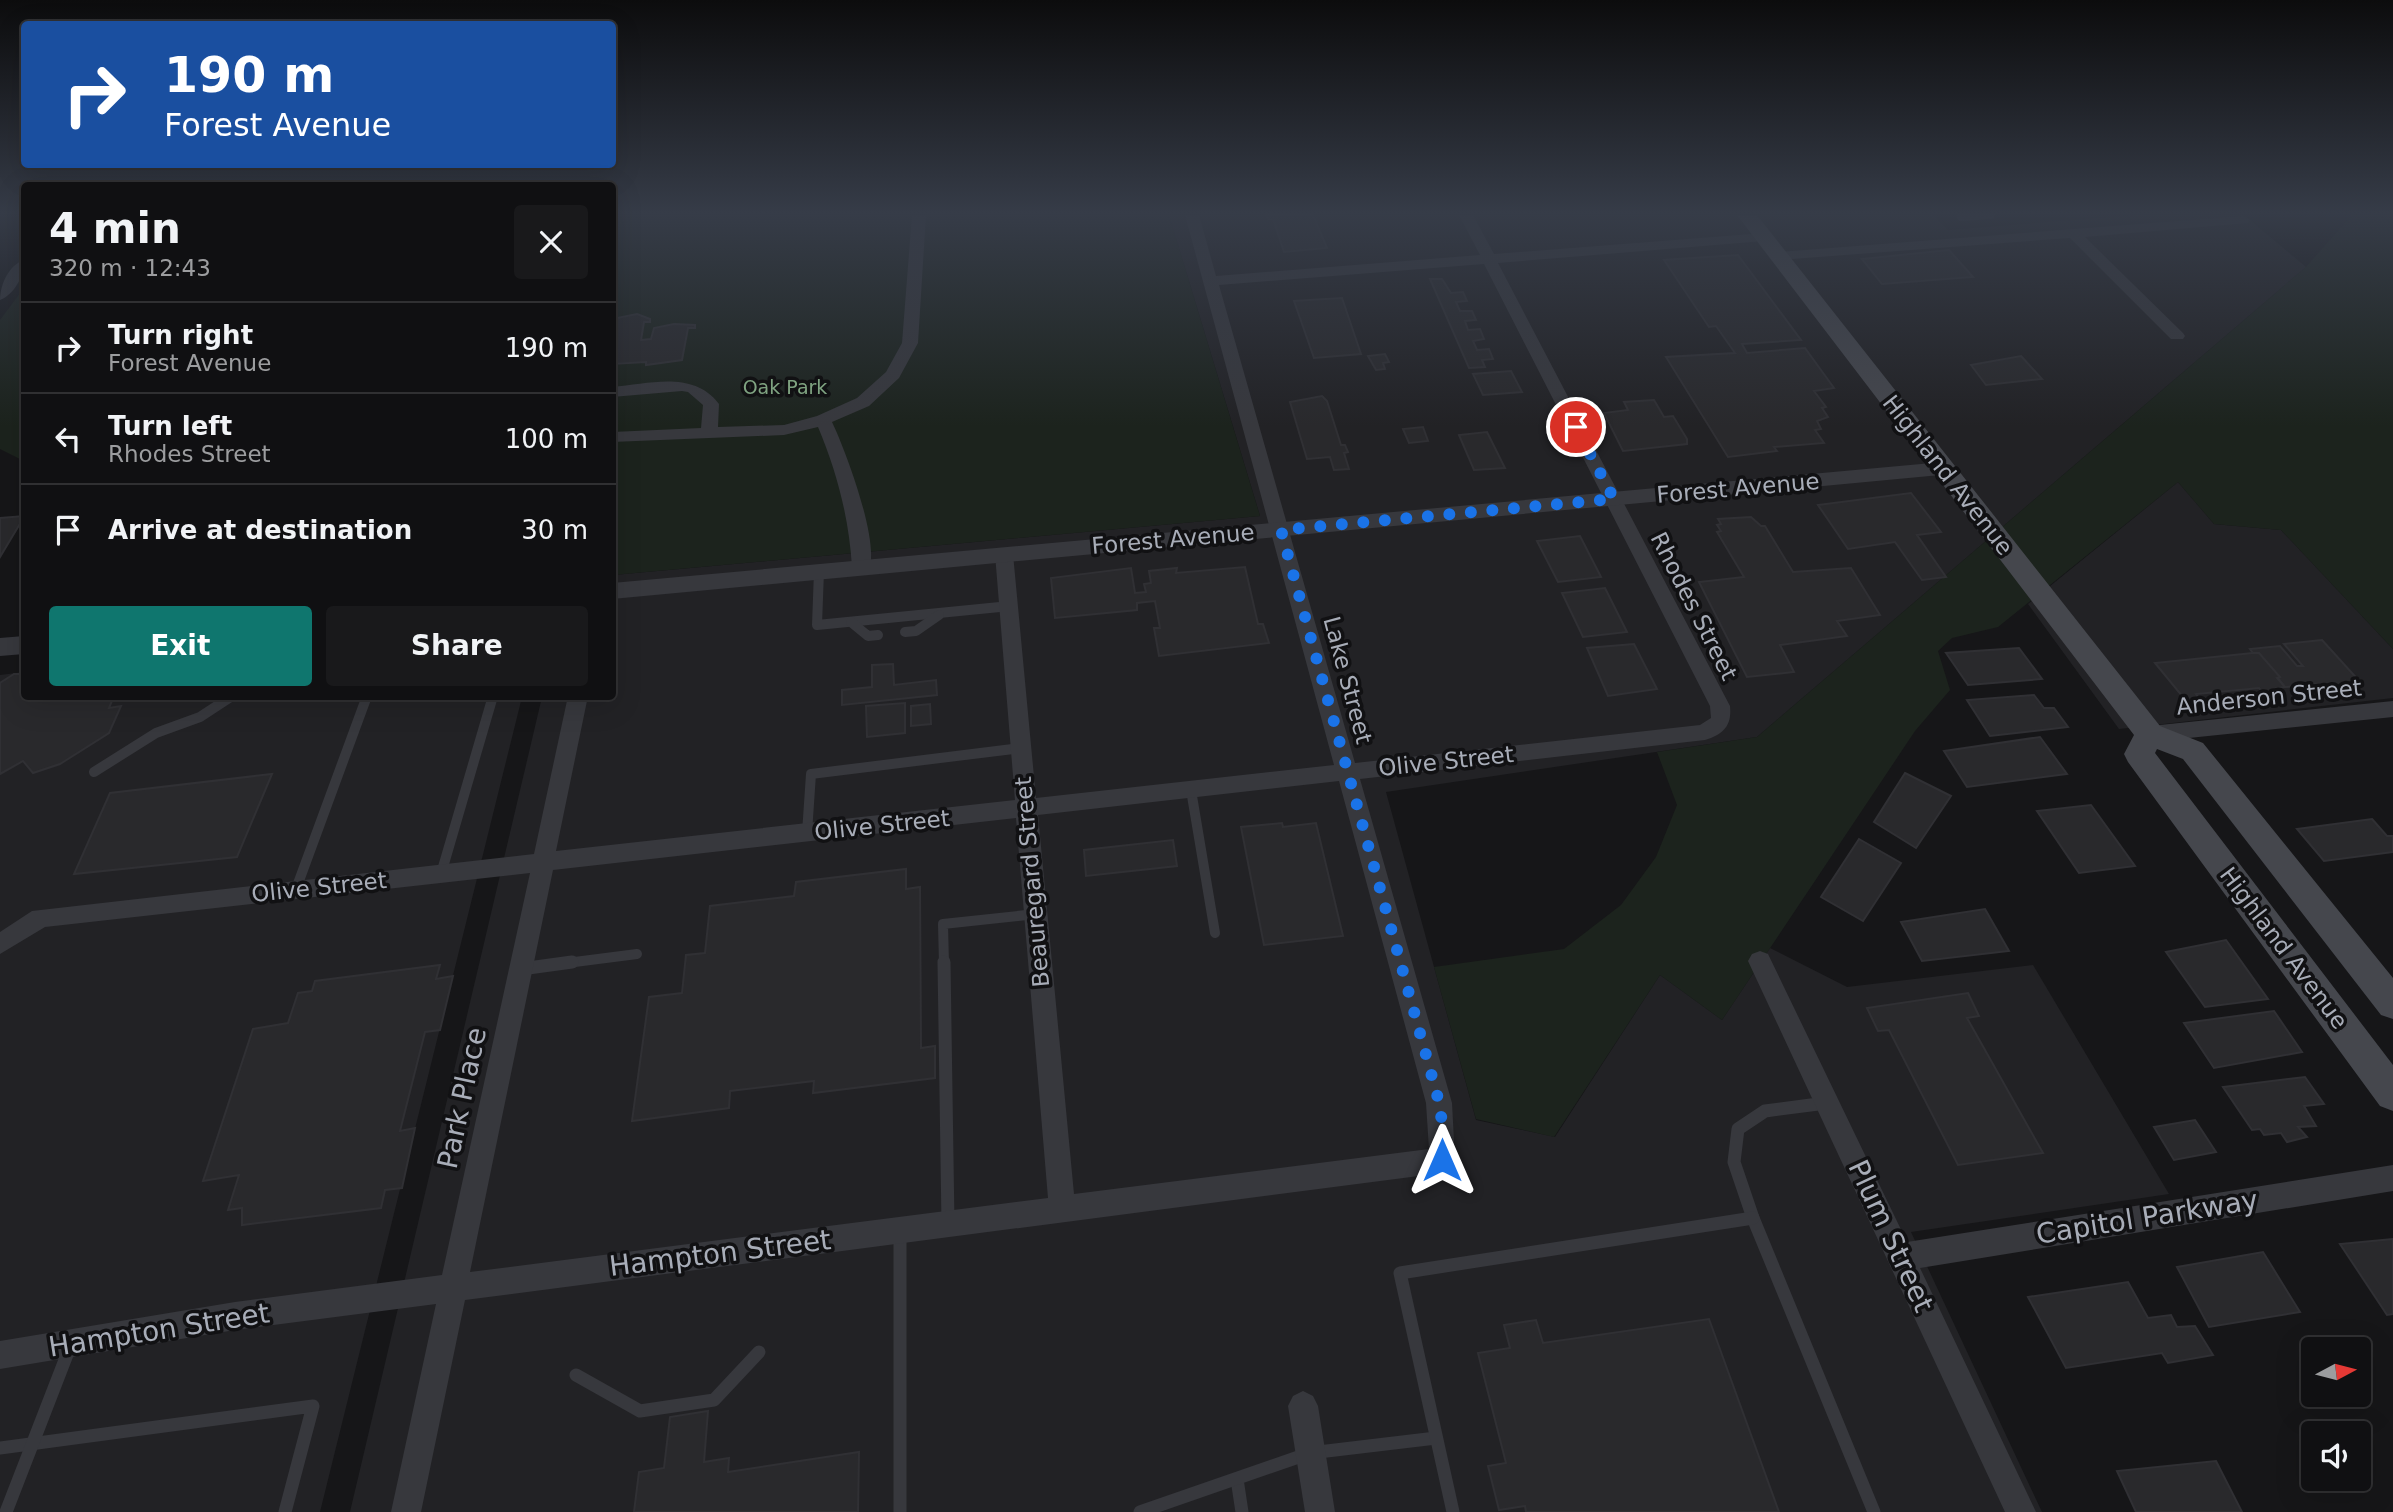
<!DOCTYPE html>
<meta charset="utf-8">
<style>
body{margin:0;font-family:"DejaVu Sans",sans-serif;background:#19191b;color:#f1f3f6;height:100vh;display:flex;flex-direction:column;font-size:26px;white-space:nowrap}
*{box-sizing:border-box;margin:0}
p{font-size:23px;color:#9c9d9f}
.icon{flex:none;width:38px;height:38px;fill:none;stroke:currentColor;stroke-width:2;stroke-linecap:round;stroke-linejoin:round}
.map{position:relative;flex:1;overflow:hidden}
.details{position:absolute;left:21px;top:182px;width:595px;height:518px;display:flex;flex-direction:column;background:#101012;border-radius:7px;box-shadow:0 7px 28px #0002,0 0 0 2px #303032}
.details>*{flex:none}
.hud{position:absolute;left:21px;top:21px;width:595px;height:147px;border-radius:7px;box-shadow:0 7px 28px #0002,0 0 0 2px #303032;background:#1a4fa0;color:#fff;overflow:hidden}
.needle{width:46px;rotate:83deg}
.buttons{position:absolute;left:2301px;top:1337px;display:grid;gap:14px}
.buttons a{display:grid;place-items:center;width:70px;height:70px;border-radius:7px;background:#101012;box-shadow:0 7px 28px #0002,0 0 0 2px #303032;font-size:35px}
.pin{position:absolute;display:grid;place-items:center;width:60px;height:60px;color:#fff;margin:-30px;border:4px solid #fff;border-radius:50%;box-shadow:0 2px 7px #0007}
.me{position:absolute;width:77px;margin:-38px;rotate:0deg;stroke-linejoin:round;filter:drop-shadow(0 0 5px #0008)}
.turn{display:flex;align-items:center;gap:24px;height:147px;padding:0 28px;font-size:32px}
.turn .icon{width:91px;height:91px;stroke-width:2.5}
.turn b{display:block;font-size:49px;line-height:60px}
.round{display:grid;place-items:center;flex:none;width:74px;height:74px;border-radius:7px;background:#19191b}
.head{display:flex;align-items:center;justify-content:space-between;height:119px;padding:0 28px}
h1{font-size:42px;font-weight:700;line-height:52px}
.primary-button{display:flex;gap:14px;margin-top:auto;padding:14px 28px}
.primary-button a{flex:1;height:80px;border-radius:7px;background:#0f766e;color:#fff;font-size:28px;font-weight:700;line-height:80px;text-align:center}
.primary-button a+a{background:#19191b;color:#f1f3f6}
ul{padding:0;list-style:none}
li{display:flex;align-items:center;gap:21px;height:91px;padding:0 28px;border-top:2px solid #303032}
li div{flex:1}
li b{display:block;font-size:26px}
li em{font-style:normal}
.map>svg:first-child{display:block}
.built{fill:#222225}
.green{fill:#1c231d}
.building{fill:#29292c;stroke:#303034;stroke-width:2}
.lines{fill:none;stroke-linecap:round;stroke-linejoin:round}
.service-far2{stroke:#37383d;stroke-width:8}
.service-far1{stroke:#37383d;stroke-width:10}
.service{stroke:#37383d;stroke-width:13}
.minor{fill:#37383d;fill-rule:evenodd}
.tertiary{fill:#37383d;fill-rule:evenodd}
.secondary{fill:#45474d;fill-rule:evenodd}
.route{stroke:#1a73e8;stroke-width:12;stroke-dasharray:0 21.6}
.labels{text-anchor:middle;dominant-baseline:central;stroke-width:7;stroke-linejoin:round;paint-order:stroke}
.far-park-label{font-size:19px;fill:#7fa381;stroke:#111113}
.street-label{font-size:23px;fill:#a8adb8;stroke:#111113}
.near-street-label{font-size:28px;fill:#a8adb8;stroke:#111113}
</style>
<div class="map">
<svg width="2393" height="1512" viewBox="0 0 2393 1512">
<rect width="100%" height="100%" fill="#161618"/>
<g class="built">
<polygon points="1169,215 1933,215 1948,230 2137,215 2244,215 2306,267 1757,737 1386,792 1476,1120 1555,1137 1660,975 1722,1020 1770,948 1847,987 2033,965 2169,1194 1911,1232 2042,1512 350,1512 542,697 612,696 613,575 1260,516"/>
<polygon points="2178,482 2214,524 2281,530 2393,649 2393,698 2119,729 2028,604"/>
<polygon points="24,672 24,696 522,697 320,1512 0,1512 0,675"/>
</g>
<g class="green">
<polygon points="613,215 1169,215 1260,516 613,575"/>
<polygon points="2352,215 2393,215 2393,649 2281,530 2214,524 2178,482 1998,627 1952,638 1938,651 1950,690 1915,731 1722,1020 1660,975 1554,1137 1476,1119 1434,967 1564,949 1621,905 1656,857 1677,805 1657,752 1757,737 2306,267"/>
<polygon points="24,288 24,461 0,449 0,320"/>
</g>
<g class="building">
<polygon points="1266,215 1313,215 1327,248 1284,252 1273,219 1268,219"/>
<polygon points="1949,250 1973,277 1882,284 1862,259"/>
<polygon points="1738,255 1801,340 1742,344 1747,353 1805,348 1834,388 1814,391 1826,407 1822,408 1828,417 1817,421 1821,429 1815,430 1824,443 1774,447 1777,451 1728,457 1666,357 1735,353 1716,326 1709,327 1664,260"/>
<polygon points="1430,279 1442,279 1451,293 1463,292 1467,301 1456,302 1460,311 1472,311 1476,320 1465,321 1468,330 1480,329 1484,339 1473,341 1477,350 1489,349 1493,359 1482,360 1485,367 1469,368"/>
<polygon points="1342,298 1361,354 1314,358 1294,301"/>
<polygon points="637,314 650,319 650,322 644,322 641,340 651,339 654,328 674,324 695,325 695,328 688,328 682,360 646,365 646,362 612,364 612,319"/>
<polygon points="1385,354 1389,362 1383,363 1385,369 1376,370 1368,356"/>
<polygon points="2021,356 2042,379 1986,385 1971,365"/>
<polygon points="1511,371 1522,392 1483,395 1473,374"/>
<polygon points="1322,396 1327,401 1341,445 1345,445 1348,452 1344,453 1349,469 1334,470 1330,457 1307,459 1290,402"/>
<polygon points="1654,400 1664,417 1673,416 1687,439 1687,444 1623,451 1604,413 1628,410 1624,402"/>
<polygon points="1423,427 1428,441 1409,443 1403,429"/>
<polygon points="1487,432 1505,468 1474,470 1459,435"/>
<polygon points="1911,493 1941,532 1917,535 1946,577 1922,580 1895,542 1848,549 1818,505"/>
<polygon points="24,516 24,517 0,557 0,518"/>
<polygon points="1751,517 1761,526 1765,526 1793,572 1851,568 1880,615 1837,621 1847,636 1780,645 1794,672 1747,677 1699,582 1744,577 1717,532 1721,531 1717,525 1721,524 1718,519"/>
<polygon points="1580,536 1601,577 1558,582 1537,541"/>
<polygon points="1245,567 1258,624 1263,624 1269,643 1159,656 1154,628 1160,628 1155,601 1137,603 1137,610 1055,618 1051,578 1131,568 1135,593 1146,592 1144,584 1151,583 1149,571 1177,568 1176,573"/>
<polygon points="1605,588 1627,632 1583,637 1562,593"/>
<polygon points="2322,640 2362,684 2324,688 2320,684 2285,687 2259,653 2253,653 2250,649 2280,646 2297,666 2303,666 2284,644"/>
<polygon points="1634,644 1657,689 1608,696 1587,648"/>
<polygon points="2019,648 2042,679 1968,685 1946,653"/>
<polygon points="2253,653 2259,653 2280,677 2277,678 2285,687 2277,688 2284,696 2267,698 2259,688 2196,694 2201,701 2187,702 2155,663"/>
<polygon points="893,664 894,685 936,680 937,695 842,705 842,690 872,687 872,665"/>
<polygon points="14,674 24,674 24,696 114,696 109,708 121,706 109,733 60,764 33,773 23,761 0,774 0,683"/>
<polygon points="2034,695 2044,708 2054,708 2068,727 1990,736 1967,700"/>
<polygon points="905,703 905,733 867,737 866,706"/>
<polygon points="930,704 931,724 911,726 911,706"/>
<polygon points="2040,737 2067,774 1967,787 1944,751"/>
<polygon points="1905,773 1951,796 1916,848 1874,822"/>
<polygon points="272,774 237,857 74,874 110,793"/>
<polygon points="2091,805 2135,866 2079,873 2037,811"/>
<polygon points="2372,819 2387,836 2393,836 2393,852 2324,861 2297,829"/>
<polygon points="1282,823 1283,827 1316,823 1343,936 1264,945 1241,827"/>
<polygon points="1859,839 1901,863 1863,921 1821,897"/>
<polygon points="1173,840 1177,866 1086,876 1084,850"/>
<polygon points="906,869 906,889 920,887 921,1048 935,1046 935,1078 813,1093 814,1081 730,1091 729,1108 632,1121 649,997 682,993 686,955 705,953 710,906 794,896 796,882"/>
<polygon points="1985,909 2009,951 1922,961 1901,922"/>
<polygon points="2226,940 2268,999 2205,1007 2166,952"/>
<polygon points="440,965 436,979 453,976 440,1030 425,1032 400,1131 415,1128 402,1188 385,1190 381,1208 242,1225 242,1208 228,1210 239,1175 203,1181 253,1029 288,1023 298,993 312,991 315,981"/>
<polygon points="1968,993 1979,1016 1967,1018 2043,1153 1958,1165 1889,1030 1878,1031 1867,1008"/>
<polygon points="2274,1011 2302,1052 2214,1068 2184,1023"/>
<polygon points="2305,1077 2324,1104 2304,1106 2316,1126 2298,1127 2307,1137 2287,1142 2281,1133 2264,1135 2260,1129 2252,1130 2223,1087"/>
<polygon points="2195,1120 2216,1152 2174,1160 2154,1127"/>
<polygon points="2393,1239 2393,1314 2387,1315 2340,1244"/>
<polygon points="2263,1252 2300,1312 2209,1327 2177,1267"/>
<polygon points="2128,1282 2148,1318 2171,1315 2177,1327 2195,1326 2213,1355 2168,1363 2162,1353 2066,1368 2028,1297"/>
<polygon points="1709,1319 1779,1512 1526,1512 1525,1506 1499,1510 1488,1466 1506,1463 1478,1353 1510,1348 1504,1325 1536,1320 1543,1343"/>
<polygon points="708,1411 704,1462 729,1458 728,1472 859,1452 858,1512 634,1512 639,1472 664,1468 670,1417"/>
<polygon points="2216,1461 2242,1512 2136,1512 2117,1471"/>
</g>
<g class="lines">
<polyline class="service-far2" points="1961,217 1991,215"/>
<g class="service-far1">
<polyline points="819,571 817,625 1010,606"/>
<polyline points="851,622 868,636 878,635"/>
<polyline points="905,632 916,631 939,615"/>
<polyline points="94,772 156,733 200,717 232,696"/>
<polyline points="1191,790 1215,933"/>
<polyline points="807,833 811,774 1021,748"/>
<polyline points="441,874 493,696"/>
<polyline points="296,889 367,696"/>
<polyline points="559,964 637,954"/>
<polyline points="944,964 943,924 1036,914"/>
</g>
<g class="service">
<polyline points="944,962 948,1224"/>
<polyline points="521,969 572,962"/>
<polyline points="1826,1103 1765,1111 1738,1129 1734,1162 1753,1218 1874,1512"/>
<polyline points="900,1231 900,1512"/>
<polyline points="576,1375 640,1411 714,1400 759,1352"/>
<polyline points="0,1448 313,1406 285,1512"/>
<polyline points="1237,1479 1242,1512"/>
<polyline points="6,1512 70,1347"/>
<polyline points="1140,1512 1310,1453 1436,1438"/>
<polyline points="1453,1512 1400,1273 1753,1218"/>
</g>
<g class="minor">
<path d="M912 215H926L918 343 899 378 869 406 832 422C845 449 882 546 868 572H854L852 567C849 518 837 472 818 427L784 435 612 442V432L701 428 703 405 688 392 682 391 612 397V387C650 384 693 370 719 404L718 427 784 425 817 416 857 398 886 372 902 343Z"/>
<path d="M1185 215H1199L1216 276 1480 255 1459 215H1473L1494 254 1764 233 1771 237 1764 241 1498 263 1730 706C1732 725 1724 734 1705 740L1360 779 1452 1103 1455 1160 1451 1169 1442 1173 465 1300 421 1512H391L436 1304 235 1330 0 1369V1341L235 1302 442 1275 530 873 45 927 0 954V932L32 911 534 854 568 696H588L556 851 1015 800 995 554 997 550H1011L1013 554 1036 798 1334 765ZM1484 264 1710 706 1711 718 1700 725 1355 763 1219 285ZM1339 781 1426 1103 1429 1149 1074 1194 1038 815ZM1016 818 1048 1198 470 1272 553 870Z"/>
<polygon points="2243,216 2250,220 2248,223 2085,237 2183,333 2185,336 2183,339 2171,339 2070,238 1779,260 1772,256 1779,252"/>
<path d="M24 260C25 274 15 294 0 300 0 284 9 265 24 260Z"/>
<polygon points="2393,701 2393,717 2150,742 2143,740 2140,734 2143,728 2150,726"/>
<polygon points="1760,951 1768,954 1907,1242 2393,1165 2393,1191 1920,1268 2036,1512 2005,1512 1748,961 1752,954"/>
<polygon points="1303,1391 1313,1396 1318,1406 1335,1512 1305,1512 1288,1406 1293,1396"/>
</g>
<g class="tertiary">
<polygon points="1943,462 1951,464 1954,469 1951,474 612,599 612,583"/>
<polygon points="24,636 24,654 0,656 0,638"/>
</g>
<polygon class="secondary" points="1737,215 1757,215 2160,726 2203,743 2393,978 2393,1019 2381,1015 2183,759 2157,749 2155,753 2393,1065 2393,1111 2380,1106 2128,762 2124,754 2134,735"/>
</g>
<linearGradient id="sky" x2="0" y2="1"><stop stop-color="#0c0c0d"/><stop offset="0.5" stop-color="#363c48"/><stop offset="1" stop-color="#363c48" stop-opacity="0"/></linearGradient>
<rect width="2393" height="426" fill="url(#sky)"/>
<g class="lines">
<polyline class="route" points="1442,1160 1443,1129 1439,1102 1281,530 1614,499 1576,427"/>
</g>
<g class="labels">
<g class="far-park-label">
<text x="785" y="387">Oak Park</text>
</g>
<g class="street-label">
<text transform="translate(1948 475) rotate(52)">Highland Avenue</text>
<text transform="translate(1738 488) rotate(-5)">Forest Avenue</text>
<text transform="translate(1173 539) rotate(-5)">Forest Avenue</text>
<text transform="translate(1694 606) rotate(63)">Rhodes Street</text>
<text transform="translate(1348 680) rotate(75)">Lake Street</text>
<text transform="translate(2269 697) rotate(-6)">Anderson Street</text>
<text transform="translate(1446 761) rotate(-6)">Olive Street</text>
<text transform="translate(882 825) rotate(-6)">Olive Street</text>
<text transform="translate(1032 882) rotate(-95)">Beauregard Street</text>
<text transform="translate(319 887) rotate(-6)">Olive Street</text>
<text transform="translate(2284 948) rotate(53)">Highland Avenue</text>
</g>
<g class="near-street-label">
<text transform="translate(462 1098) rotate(-78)">Park Place</text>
<text transform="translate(2147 1217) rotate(-9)">Capitol Parkway</text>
<text transform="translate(1891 1236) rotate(65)">Plum Street</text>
<text transform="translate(720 1253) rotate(-7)">Hampton Street</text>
<text transform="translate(159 1330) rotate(-9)">Hampton Street</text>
</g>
</g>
</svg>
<div class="buttons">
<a><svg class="needle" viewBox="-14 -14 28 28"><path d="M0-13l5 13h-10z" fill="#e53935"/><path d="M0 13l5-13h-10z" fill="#9c9d9f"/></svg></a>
<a><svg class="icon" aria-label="sound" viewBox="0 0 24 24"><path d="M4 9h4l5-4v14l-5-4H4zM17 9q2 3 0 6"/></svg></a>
</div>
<div class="pin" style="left:1576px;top:427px;background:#d93025"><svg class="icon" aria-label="arrive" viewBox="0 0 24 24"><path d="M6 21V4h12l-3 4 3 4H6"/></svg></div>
<svg class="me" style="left:1442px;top:1160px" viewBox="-20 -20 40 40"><path d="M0-17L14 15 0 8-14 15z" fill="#1a73e8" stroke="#fff" stroke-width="4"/></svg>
<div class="hud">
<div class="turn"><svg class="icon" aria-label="right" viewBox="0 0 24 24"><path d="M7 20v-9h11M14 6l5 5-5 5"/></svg><div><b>190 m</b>Forest Avenue</div></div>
</div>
<section class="details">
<div class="head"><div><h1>4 min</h1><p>320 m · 12:43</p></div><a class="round"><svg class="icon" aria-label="close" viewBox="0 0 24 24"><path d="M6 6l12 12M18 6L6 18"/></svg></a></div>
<ul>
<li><svg class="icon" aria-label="right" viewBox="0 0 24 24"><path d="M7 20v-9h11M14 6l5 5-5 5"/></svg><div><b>Turn right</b><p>Forest Avenue</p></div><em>190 m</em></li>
<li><svg class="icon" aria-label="left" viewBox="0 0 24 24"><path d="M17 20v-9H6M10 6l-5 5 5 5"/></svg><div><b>Turn left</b><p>Rhodes Street</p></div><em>100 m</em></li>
<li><svg class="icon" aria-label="arrive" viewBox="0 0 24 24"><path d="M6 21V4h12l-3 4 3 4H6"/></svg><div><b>Arrive at destination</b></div><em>30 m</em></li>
</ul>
<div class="primary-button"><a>Exit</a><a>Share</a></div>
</section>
</div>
